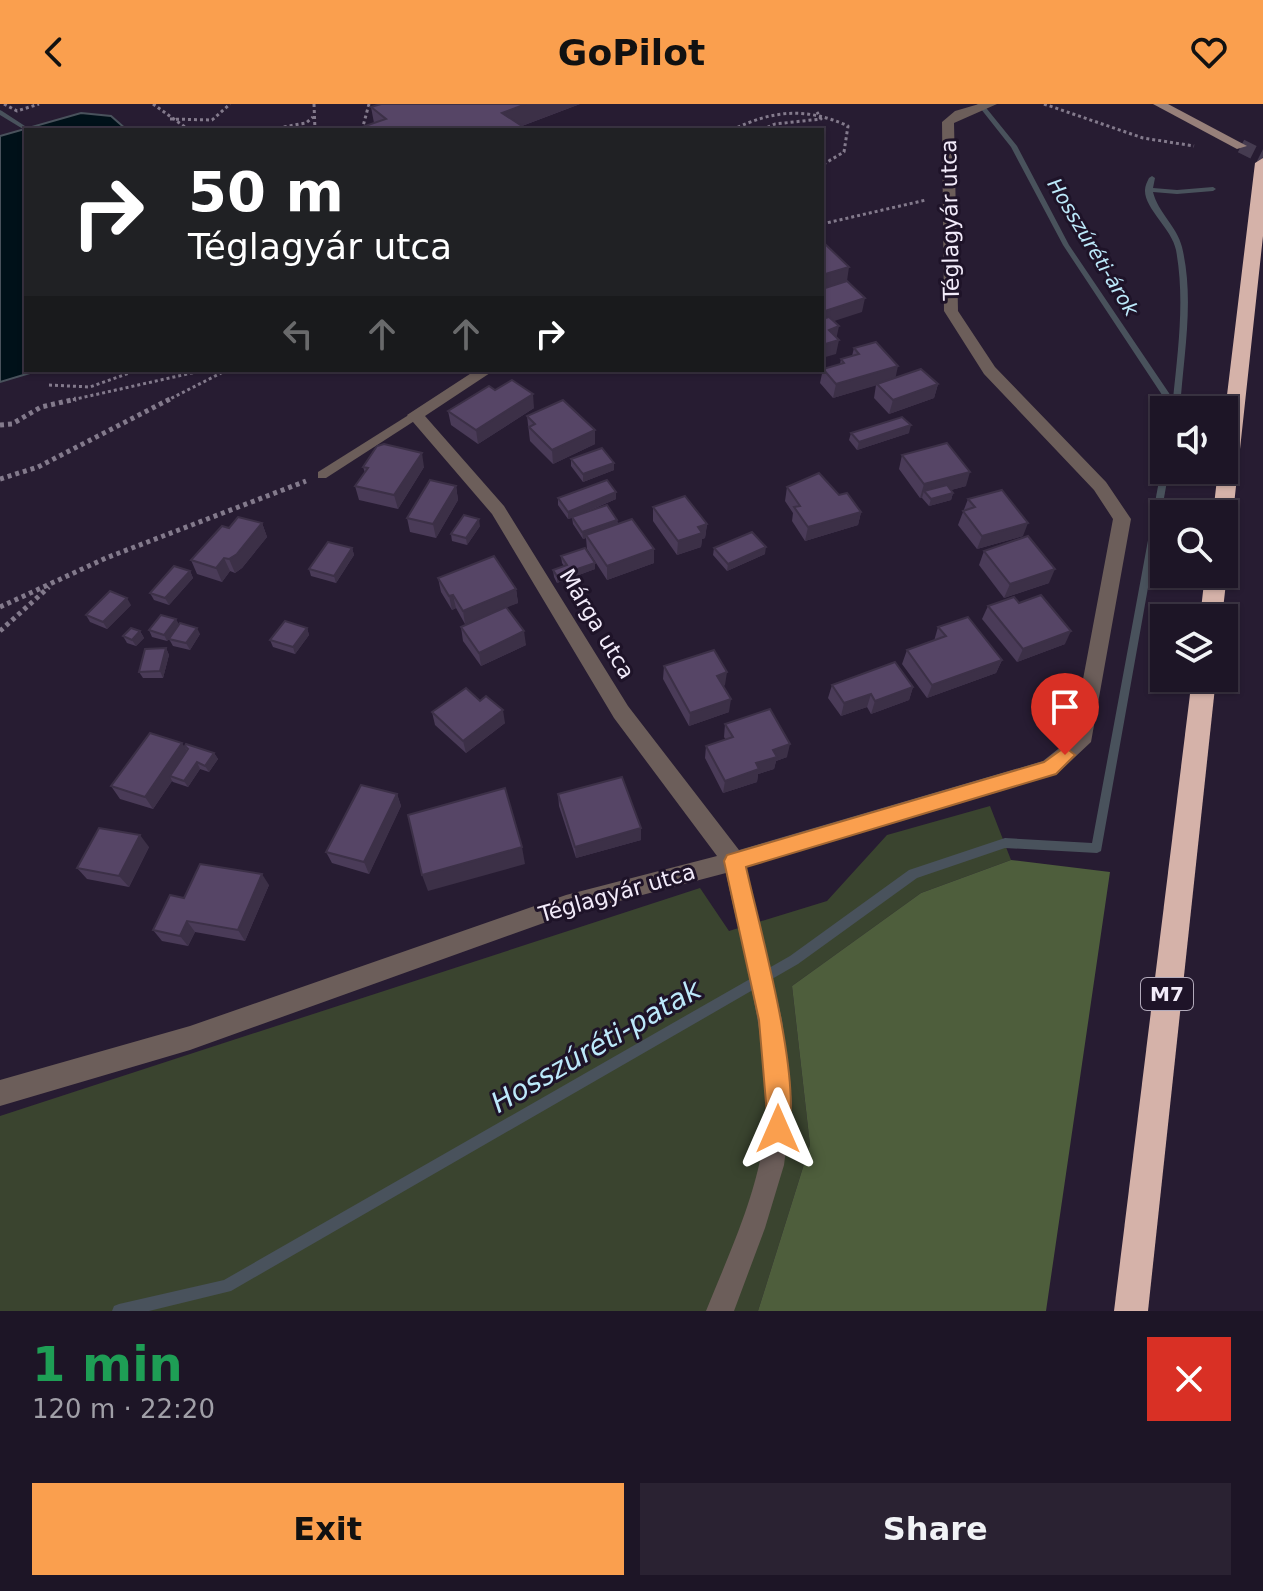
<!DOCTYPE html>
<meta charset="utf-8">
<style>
body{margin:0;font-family:"DejaVu Sans",sans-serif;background:#2a2232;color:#f1f3f6;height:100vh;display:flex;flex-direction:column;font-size:30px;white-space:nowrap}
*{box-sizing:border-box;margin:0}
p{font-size:26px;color:#a09fa7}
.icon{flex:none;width:44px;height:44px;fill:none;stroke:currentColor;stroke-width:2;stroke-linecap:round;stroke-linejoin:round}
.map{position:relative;height:1207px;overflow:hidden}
.panel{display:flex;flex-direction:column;background:#1d1526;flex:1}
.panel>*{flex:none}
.hud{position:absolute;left:24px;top:24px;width:800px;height:244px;border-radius:0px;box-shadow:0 2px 6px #0004,0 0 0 2px #3b3443;background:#202124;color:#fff;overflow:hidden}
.controls{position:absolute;left:1150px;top:292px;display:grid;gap:16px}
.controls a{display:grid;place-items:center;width:88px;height:88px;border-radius:0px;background:#1d1526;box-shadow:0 2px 6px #0004,0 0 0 2px #3b3443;font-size:40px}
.pin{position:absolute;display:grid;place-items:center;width:68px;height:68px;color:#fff;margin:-82px -34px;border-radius:50% 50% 50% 0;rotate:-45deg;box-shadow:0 0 8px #0007}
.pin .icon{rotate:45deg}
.me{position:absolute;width:88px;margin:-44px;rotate:0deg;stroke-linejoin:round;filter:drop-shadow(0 0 6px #0008)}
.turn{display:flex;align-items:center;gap:28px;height:168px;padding:0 32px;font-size:36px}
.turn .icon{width:104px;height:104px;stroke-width:2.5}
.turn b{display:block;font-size:56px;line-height:68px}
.lanes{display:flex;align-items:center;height:76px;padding:0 32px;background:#0003;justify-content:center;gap:40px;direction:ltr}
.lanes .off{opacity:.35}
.round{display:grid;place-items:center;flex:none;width:84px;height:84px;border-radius:0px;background:#2a2232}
.summary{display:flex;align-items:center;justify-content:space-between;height:136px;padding:0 32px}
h1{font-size:48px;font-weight:700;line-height:60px;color:#1e9e55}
.button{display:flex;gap:16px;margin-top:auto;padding:16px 32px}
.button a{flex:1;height:92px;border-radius:0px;background:#fa9f4e;color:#111;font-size:32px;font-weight:700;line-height:92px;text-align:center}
.button a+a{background:#2a2232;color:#f1f3f6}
header{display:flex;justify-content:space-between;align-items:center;height:104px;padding:0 32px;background:#fa9f4e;color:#111;font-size:36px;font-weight:700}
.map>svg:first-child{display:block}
.green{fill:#3a442f}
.forest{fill:#4e5e3c}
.water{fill:#001119;stroke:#49525c;stroke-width:2}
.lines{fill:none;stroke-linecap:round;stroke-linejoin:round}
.stream{fill:#49525c;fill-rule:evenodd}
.secondary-tunnel{stroke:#453b50;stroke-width:14;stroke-dasharray:14 7;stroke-linecap:butt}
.path-far1{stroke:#837a8c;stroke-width:3;stroke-dasharray:3 3;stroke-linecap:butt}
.path{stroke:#837a8c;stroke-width:5;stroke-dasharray:4 4;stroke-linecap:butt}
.service{fill:#6c5e5a;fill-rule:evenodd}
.minor{fill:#6c5e5a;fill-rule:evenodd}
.secondary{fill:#97807a;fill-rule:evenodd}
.motorway{fill:#d5b2a9;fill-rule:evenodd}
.wall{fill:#4a3b58}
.shaded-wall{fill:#3c3047}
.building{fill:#564566;stroke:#3c3047;stroke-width:2}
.route{fill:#fa9f4e;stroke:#a26733;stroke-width:2}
.labels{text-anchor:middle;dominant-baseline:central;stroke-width:6;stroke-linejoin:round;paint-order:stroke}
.far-water-label{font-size:20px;font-style:italic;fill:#bce9fa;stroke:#1e1328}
.shield{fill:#1e1328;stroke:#b2aabb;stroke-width:2}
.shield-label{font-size:20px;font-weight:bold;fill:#f2ebfa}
.street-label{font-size:22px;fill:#f2ebfa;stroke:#1e1328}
.near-water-label{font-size:28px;font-style:italic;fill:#bce9fa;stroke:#1e1328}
</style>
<header><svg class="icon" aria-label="back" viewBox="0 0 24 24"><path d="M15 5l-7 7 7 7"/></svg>GoPilot<svg class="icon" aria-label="heart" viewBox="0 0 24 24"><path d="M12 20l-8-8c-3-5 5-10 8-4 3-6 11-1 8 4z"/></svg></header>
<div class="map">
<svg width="1263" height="1207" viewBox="0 0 1263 1207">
<rect width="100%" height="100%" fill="#271c32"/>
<polygon class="green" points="990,702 1011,756 921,789 792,882 810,1041 758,1207 0,1207 0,1012 700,784 729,827 827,797 887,731"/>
<polygon class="forest" points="1011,756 1110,768 1046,1207 758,1207 810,1041 792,882 921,789"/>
<polygon class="water" points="81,9 111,12 127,26 26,26 26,266 40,266 0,278 0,32"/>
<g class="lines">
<g class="stream">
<path d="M977 0H983L1017 42 1069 141 1173 295C1178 246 1185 195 1176 146 1172 125 1144 104 1145 86 1145 82 1147 78 1149 74L1152 72 1155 74 1153 84 1177 86 1213 83 1216 85 1213 87 1177 90 1153 88C1158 109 1177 122 1182 143 1195 197 1183 253 1180 306H1172L1063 141 1011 43Z"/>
<polygon points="0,6 2,7 28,24 23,25 0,11"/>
<polygon points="1164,363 1164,366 1169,366 1101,747 1097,749 1005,744 917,774 798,860 231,1187 149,1207 112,1207 114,1202 119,1200 224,1176 790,852 909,766 1005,734 1092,739 1161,366"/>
</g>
<polyline class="secondary-tunnel" points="1241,42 1263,53"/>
<g class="path-far1">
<polyline points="4,0 17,7 39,0"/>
<polyline points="153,0 189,26"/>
<polyline points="314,0 315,26"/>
<polyline points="1044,0 1143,34 1194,42"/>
<polyline points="170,15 212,16 230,0"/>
<polyline points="266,26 306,19 313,13"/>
<polyline points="362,26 369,0"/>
<path d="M732 26C773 6 806 3 848 22L844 48 822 61"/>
<polyline points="762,26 775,20 821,15 817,8"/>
<polyline points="822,120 926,96"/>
<polyline points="49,281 90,283 138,266"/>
<polyline points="67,297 205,266"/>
<polyline points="166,297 227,266"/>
</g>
<g class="path">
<polyline points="0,321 12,320 41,303 76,295"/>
<polyline points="0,375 38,363 170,295"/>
<polyline points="0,503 106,454 306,377"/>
<polyline points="0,527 49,483"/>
</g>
<polygon class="service" points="415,307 419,308 419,314 326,374 318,374 318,368"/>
<path class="minor" d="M979 0H997L954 19 958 207 995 263 1106 378 1131 415 1091 638 1057 670 746 763 782 916 792 999 784 1061 765 1124 734 1207H706C732 1142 768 1069 766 997 764 920 742 844 726 769L566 811 190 946 0 1002V976L190 922 566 791 717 752 614 614 492 410 407 311 476 266H488L490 269 425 312 504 402 628 602 739 746 1043 657 1072 634 1113 415 1094 386 984 270 944 207 942 18 955 7Z"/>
<polygon class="secondary" points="1153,0 1168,0 1247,42 1237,45"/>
<g class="motorway">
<polygon points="1263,54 1263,132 1233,410 1224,417 1224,410 1213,410 1218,366 1224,366 1224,316 1255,59"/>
<polygon points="1224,465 1227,470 1222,514 1200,514 1205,470 1224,470"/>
<polygon points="1192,574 1216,574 1148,1207 1114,1207"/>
</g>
</g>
<g class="wall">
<polygon points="580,0 522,22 528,26 363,26 362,23 374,19 371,3"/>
<polygon points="854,244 896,274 938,280 934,294 889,310 874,294 876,281 833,294 820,279 823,265 840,260 841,255 852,252"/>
<polygon points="495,286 534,304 478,340 451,321 448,307"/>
<polygon points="527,312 595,340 553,360 530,337"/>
<polygon points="851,329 909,329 857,346 849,336"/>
<polygon points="902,351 966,382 951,386 953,389 951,396 929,402 922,394 920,394 899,365"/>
<polygon points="571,355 614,366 583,378 571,362"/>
<polygon points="363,363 424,363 398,405 359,396 355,382 365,369"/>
<polygon points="456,382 458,396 436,434 410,428 407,414"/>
<polygon points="787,383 839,391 861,408 858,421 805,437 792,417 793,409 785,397"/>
<polygon points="616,388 616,395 584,409 617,416 618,420 654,445 654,459 607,476 587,445 586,434 583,435 573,420 572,414 568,415 558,401 558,394"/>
<polygon points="968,395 1023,432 977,445 958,421"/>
<polygon points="653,403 707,420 705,434 702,435 701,443 677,451 653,417"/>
<polygon points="262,419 267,433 242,464 235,469 230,467 222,478 197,470 191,456 229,424"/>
<polygon points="480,422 467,441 452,437 451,430"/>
<polygon points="352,444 354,451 336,479 311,472 309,465"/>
<polygon points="714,444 765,450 727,467 713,451"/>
<polygon points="984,447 1049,479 1004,494 979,461"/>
<polygon points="561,452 595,465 557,479 554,473 553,466 564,462 562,459"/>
<polygon points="190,467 193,474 169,501 154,496 150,489"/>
<polygon points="438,474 516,485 518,499 506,503 526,541 481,562 463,537 461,523 486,512 465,520 456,504 452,506 441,488"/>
<polygon points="1019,499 1065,540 1017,558 982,515 988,502"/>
<polygon points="131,501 107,525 90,518 86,511"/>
<polygon points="179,520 200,530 190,546 173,542 169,535 167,537 152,533 149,526"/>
<polygon points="938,523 1002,556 996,569 927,594 902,560 907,546 934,537"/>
<polygon points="307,524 309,531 295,550 273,543 270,536"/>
<polygon points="140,527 144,534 136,542 127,539 123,532"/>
<polygon points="166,544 169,551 163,574 143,574 139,568"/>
<polygon points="664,562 725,581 723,582 729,608 689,622 663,575"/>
<polygon points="832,581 913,583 909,596 871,610 867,603 841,612 828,594"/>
<polygon points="480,597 505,619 466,649 435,621 432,608"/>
<polygon points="725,620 787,653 776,657 774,665 758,670 757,678 723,689 705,654 706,642 726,636 724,633"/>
<polygon points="185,642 214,649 218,655 209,668 200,665 188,683 173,678 172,677 153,705 120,695 111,682"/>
<polygon points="397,690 401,702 369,770 332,759 326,748"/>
<polygon points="558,690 641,736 576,754 559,702"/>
<polygon points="149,743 129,783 87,775 77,764"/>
<polygon points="269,781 245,837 195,828 188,842 162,837 153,826 184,794"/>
</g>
<g class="shaded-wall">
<polygon points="526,0 580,0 511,26 502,9"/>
<polygon points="849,163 847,177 822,185 822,171"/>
<polygon points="865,194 862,208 822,221 822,208"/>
<polygon points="839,222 836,236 839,236 836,250 822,254 822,241 829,226"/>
<polygon points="898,262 895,276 833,294 836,280"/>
<polygon points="938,280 934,294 889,310 893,296"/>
<polygon points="533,290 534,304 478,340 476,326"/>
<polygon points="911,321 909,329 857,346 859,338"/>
<polygon points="595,326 595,340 553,360 552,346"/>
<polygon points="422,349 424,363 398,405 394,391"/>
<polygon points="614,359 614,366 583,378 583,370"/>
<polygon points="970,368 966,382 929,392 924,387 922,394 920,394 924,380"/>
<polygon points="456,382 458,396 436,434 433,420"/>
<polygon points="616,388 616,395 568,415 568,408"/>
<polygon points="953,389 951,396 929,402 931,395"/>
<polygon points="861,408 858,421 805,437 808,423"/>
<polygon points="479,415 480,422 467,441 466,434"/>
<polygon points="617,416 618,423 586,431 586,434 583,435 582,428"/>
<polygon points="262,419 267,433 242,464 235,469 229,455"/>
<polygon points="1028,419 1023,432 977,445 982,432"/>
<polygon points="707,420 705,434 702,435 701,443 677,451 678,437 698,423"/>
<polygon points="766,443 765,450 727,467 728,460"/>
<polygon points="352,444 354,451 336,479 334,472"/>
<polygon points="654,445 654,459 607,476 607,462"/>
<polygon points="224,454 230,467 222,478 216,464"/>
<polygon points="595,459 595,465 557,479 557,472"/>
<polygon points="1055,465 1049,479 1004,494 1010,480"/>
<polygon points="190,467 193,474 169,501 165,494"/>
<polygon points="516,485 518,499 465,520 463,507"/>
<polygon points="453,491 456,504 452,506 449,492"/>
<polygon points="127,494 131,501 107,525 103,518"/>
<polygon points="176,515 180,522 167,537 164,531"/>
<polygon points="197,524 200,530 190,546 186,539"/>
<polygon points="307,524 309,531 295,550 293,543"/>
<polygon points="140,527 144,534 136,542 132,536"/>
<polygon points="524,527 526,541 481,562 479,549"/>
<polygon points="1071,527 1065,540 1017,558 1023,545"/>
<polygon points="166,544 169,551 163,574 160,567"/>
<polygon points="1002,556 996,569 927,594 932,581"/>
<polygon points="727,568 725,581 716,585 717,572"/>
<polygon points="913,583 909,596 871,610 875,597"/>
<polygon points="871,590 867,603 841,612 844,599"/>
<polygon points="731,595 729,608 689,622 690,609"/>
<polygon points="503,606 505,619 466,649 463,637"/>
<polygon points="182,639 190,651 170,672 172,677 153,705 145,693"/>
<polygon points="790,640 787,653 776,657 774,665 758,670 757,678 723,689 725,677 756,659 773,646"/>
<polygon points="214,649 218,655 209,668 205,662"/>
<polygon points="197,658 200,665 188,683 184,677"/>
<polygon points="397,690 401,702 369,770 364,758"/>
<polygon points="641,724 641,736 576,754 575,743"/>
<polygon points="140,731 149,743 129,783 119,772"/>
<polygon points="522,743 525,760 428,787 422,771"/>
<polygon points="262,770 269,781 245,837 238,826"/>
<polygon points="187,817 195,828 188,842 180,832"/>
</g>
<g class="building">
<polygon points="381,0 526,0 502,9 528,26 366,26 362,23 386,15 371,3"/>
<polygon points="825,140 849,163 822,171 822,141"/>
<polygon points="847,177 865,194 822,208 822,185"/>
<polygon points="829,213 839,222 829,226 839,236 822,241 822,215"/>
<polygon points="876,238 898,262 836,280 823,265 844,259 841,255 859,250 854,244"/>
<polygon points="921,265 938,280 893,296 877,280"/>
<polygon points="512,276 533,290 476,326 448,307 489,282 495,286"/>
<polygon points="563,296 595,326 552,346 529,323 535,320 527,312"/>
<polygon points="902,313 911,321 859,338 851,329"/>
<polygon points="947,339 970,368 924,380 902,351"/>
<polygon points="384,340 422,349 394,391 355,382 368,364 363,363 377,342"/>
<polygon points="602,344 614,359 583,370 571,355"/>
<polygon points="819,369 839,391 847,389 861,408 808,423 794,403 800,402 787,383"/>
<polygon points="430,376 456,382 433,420 407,414"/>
<polygon points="607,376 616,388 568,408 558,394"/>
<polygon points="947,381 953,389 931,395 924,387"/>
<polygon points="1002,386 1028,419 982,432 963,407 975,403 968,395"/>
<polygon points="685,392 707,420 698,423 702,429 678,437 653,403"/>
<polygon points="607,401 617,416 582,428 572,413"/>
<polygon points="464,411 479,415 466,434 451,430"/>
<polygon points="238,413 262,419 237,450 229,455 224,454 216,464 191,456 222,422 229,424"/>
<polygon points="632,415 654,445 607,462 586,431"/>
<polygon points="752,428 766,443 728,460 714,444"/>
<polygon points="1028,432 1055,465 1010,480 984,447"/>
<polygon points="328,438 352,444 334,472 309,465"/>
<polygon points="585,444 595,459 557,472 553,466 567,461 561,452"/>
<polygon points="494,452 516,485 463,507 453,491 449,492 438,474"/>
<polygon points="174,462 190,467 165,494 150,489"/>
<polygon points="110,487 127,494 103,518 86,511"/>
<polygon points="1041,491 1071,527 1023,545 988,502 1014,493 1019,499"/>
<polygon points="506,503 524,527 479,549 461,523"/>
<polygon points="161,511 176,515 164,531 149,526"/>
<polygon points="968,513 1002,556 932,581 907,546 946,532 938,523"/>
<polygon points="285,517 307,524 293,543 270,536"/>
<polygon points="180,519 197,524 186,539 169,535"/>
<polygon points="131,524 140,527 132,536 123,532"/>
<polygon points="166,544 160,567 139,568 145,545"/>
<polygon points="714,546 727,568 717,572 731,595 690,609 664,562"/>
<polygon points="895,558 913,583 875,597 871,590 844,599 832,581"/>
<polygon points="466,584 480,597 486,592 503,606 463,637 432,608"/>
<polygon points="770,605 790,640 773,646 777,653 756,659 759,665 725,677 706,642 733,633 725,620"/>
<polygon points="150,629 182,639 145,693 111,682"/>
<polygon points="186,640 214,649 205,662 197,658 184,677 170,672 188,645 185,642"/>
<polygon points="622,673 641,724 575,743 558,690"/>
<polygon points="361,681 397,690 364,758 326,748"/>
<polygon points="505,684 522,743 422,771 408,711"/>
<polygon points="99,724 140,731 119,772 77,764"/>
<polygon points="200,760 262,770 238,826 187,817 180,832 153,826 170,791 184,794"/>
</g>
<path class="route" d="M1065 643 1075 651 1056 670 746 763C758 818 806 986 786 1034L778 1037 769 1034 759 916 724 757 727 751 1044 658Z"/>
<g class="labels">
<g class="far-water-label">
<text transform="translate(1093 143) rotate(59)">Hosszúréti-árok</text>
</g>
<rect class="shield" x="1141" y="874" width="52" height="32" rx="6"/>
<g class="shield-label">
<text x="1167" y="890">M7</text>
</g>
<g class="street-label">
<text transform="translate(950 116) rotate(-91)">Téglagyár utca</text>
<text transform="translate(597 520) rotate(59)">Márga utca</text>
<text transform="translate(617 789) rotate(-16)">Téglagyár utca</text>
</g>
<g class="near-water-label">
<text transform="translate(596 942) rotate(-30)">Hosszúréti-patak</text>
</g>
</g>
</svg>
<div class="controls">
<a><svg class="icon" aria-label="sound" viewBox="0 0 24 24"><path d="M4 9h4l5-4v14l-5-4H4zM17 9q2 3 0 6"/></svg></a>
<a><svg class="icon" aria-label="search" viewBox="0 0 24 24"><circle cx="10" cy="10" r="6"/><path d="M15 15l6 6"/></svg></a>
<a><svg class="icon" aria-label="layers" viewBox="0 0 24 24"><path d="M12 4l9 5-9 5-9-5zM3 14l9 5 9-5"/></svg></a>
</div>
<div class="pin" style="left:1065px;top:651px;background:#d93025"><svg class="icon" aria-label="arrive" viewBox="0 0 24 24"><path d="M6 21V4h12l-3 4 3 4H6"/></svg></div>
<svg class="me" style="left:778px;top:1025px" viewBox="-20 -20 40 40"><path d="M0-17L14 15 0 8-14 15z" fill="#fa9f4e" stroke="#fff" stroke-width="4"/></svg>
<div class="hud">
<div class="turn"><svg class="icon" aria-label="right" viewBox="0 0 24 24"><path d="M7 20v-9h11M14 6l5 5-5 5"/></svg><div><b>50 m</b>Téglagyár utca</div></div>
<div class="lanes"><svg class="icon off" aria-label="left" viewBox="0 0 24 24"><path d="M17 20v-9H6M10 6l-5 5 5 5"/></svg><svg class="icon off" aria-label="ahead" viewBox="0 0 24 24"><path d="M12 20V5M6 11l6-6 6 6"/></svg><svg class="icon off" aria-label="ahead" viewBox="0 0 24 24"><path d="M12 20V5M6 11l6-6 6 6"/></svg><svg class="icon" aria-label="right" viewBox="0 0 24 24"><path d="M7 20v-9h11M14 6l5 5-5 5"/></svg></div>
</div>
</div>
<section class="panel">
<div class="summary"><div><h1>1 min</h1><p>120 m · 22:20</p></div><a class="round" style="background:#d93025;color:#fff"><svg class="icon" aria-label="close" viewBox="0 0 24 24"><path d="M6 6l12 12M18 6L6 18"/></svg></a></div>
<div class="button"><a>Exit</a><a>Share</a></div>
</section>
